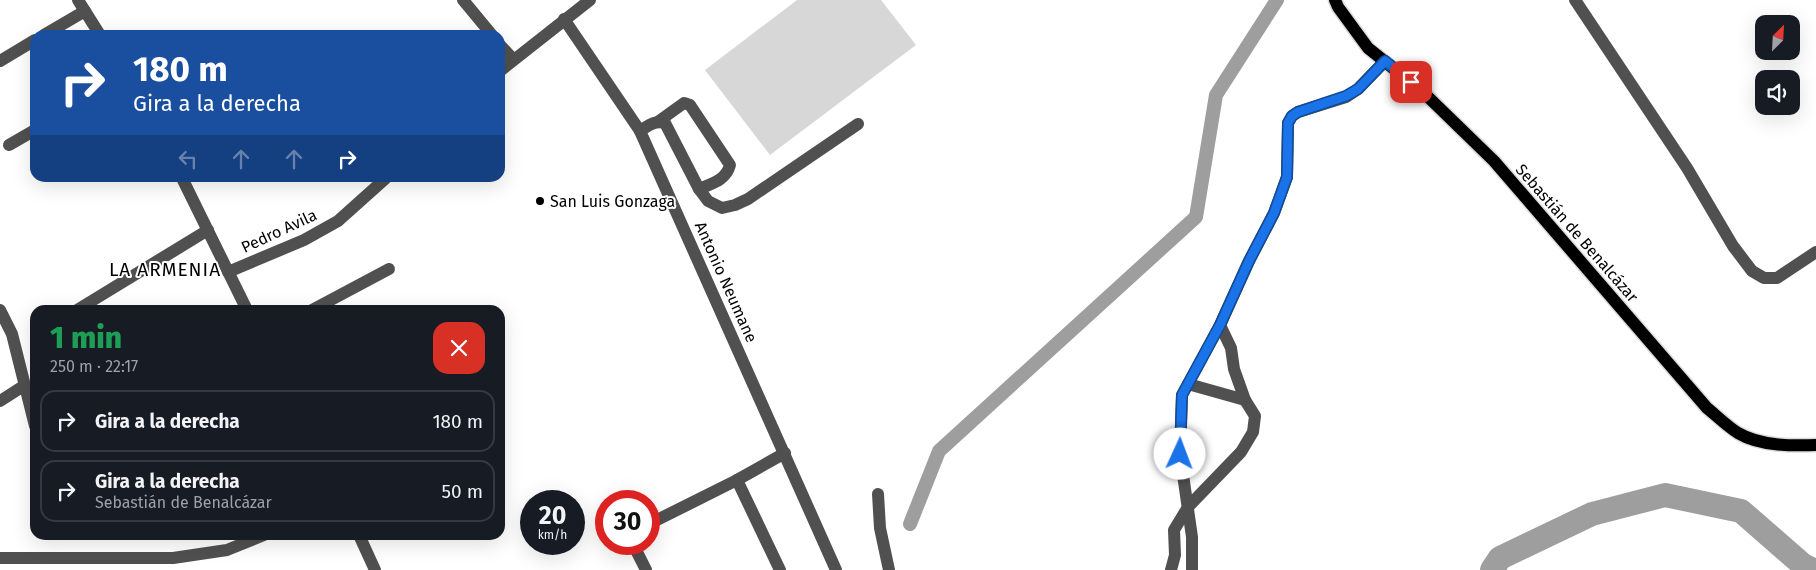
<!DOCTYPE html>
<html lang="es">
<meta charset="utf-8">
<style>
body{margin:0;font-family:"Fira Sans",sans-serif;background:#242831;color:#f1f3f6;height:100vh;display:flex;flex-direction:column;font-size:19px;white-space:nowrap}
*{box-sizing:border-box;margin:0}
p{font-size:16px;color:#9ea1a6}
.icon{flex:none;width:28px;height:28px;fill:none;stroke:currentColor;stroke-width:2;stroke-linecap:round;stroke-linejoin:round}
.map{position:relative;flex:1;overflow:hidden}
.drawer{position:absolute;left:30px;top:305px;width:475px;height:235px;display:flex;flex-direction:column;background:#171b24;border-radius:15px;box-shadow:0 5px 20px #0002}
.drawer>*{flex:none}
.guide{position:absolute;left:30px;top:30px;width:475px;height:152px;border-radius:15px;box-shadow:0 5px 20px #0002;background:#1a4fa0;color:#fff;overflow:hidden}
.needle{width:32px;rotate:24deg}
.buttons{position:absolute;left:1755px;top:15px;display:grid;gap:10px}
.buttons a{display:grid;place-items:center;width:45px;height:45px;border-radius:10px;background:#171b24;box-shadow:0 5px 20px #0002;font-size:25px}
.speed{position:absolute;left:520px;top:490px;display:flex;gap:10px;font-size:25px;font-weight:700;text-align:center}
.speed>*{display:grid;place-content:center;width:65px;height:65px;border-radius:50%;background:#171b24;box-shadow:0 5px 20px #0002;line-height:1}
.speed small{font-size:12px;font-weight:400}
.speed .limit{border:8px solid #d22;background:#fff;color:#111}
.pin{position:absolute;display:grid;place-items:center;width:42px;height:42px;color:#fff;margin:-21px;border-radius:10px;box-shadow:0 2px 8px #0006}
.me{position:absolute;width:55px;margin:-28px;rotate:2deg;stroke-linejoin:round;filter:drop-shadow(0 0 4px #0008)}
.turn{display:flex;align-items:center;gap:18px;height:105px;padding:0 20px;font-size:22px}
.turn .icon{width:65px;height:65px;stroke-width:2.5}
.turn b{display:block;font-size:35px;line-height:42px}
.lanes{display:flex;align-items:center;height:48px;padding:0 20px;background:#0003;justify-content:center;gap:25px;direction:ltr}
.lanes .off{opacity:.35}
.round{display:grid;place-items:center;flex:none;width:52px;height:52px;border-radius:15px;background:#242831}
.summary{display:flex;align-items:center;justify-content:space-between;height:85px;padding:0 20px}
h1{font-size:30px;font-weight:800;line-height:38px;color:#1e9e55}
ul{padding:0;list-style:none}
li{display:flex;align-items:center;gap:15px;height:62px;margin:0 10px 8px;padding:0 10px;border:2px solid #363941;border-radius:15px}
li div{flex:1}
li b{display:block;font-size:19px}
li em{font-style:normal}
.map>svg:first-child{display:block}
.green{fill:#d7d7d7}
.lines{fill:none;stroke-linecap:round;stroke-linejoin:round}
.canal{stroke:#9e9e9e;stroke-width:14}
.river{stroke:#9e9e9e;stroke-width:24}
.major-casing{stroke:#dbdbdb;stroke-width:15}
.minor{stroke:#505050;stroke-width:12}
.major{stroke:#000;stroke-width:12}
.route-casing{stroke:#114b97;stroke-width:12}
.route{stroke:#1a73e8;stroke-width:9}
.poi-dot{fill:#000;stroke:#fff;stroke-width:2}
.labels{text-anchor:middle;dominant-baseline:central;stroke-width:4;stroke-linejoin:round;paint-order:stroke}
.poi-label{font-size:16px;fill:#000;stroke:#fff;text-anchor:start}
.street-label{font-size:16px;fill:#000;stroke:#fff}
.quarter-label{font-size:19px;letter-spacing:1px;fill:#000;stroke:#fff}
</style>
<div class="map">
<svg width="1816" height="570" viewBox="0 0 1816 570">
<rect width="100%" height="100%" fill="#fff"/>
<polygon class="green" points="797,0 881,0 916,45 770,155 705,70"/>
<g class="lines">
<polyline class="canal" points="910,524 939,451 1196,217 1216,95 1277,0"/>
<polyline class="river" points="1492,570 1500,558 1592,514 1665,495 1741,511 1803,565 1813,570"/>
<g class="major-casing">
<path id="major" d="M1335 0 1338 7 1368 48 1424 93 1494 161 1707 408C1717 416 1727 426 1738 433 1760 446 1792 446 1816 445"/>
</g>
<g class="minor">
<polyline points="78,0 100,35"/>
<polyline points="463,0 492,35"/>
<polyline points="1575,0 1687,168 1733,246 1752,271 1764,278 1777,278 1816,252"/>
<polyline points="564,19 640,131 836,570"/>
<polyline points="44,35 85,11"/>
<polyline points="500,45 513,59"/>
<polyline points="0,61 35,40"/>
<polyline points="500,71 590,0"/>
<path d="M659 121 684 103 690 105 730 165C726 180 713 183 699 189"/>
<path d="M640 131C648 126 654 120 665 123L699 189 708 201 722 208 735 205 748 199 858 124"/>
<polyline points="9,145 35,130"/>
<polyline points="182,178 247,310"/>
<polyline points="228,272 304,240 338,221 386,178"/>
<polyline points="0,310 12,334 35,426"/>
<polyline points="77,310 208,230"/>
<polyline points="312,310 389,269"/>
<polyline points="1188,384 1245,400"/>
<polyline points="0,401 25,385"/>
<polyline points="737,480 780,570"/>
<polyline points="878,494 880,528 889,570"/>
<polyline points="649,524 737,480 785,453"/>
<polyline points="359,535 375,570"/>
<polyline points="633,544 646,570"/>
<polyline points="0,558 173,558 227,550 264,535"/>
<polyline points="1171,570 1175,555 1174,530 1188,507 1241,452 1253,432 1255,416 1245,400 1234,369 1231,348 1220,325"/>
<polyline points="1192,570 1192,537 1180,454 1182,395 1220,325 1249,261 1274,213 1287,177 1288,123 1292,116 1298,112 1346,97 1358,89 1385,61"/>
</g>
<use href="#major" class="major"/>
</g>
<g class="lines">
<g class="route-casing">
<polyline id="route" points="1180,454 1182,395 1220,325 1249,261 1274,213 1287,177 1288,123 1292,116 1298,112 1346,96 1358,89 1385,61 1411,82"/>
</g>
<use href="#route" class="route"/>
</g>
<circle class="poi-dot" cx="540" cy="201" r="5"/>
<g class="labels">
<g class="poi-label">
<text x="550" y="201">San Luis Gonzaga</text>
</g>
<g class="street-label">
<text transform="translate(279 231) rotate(-25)">Pedro Avila</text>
<text transform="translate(1577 233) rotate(49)">Sebastián de Benalcázar</text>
<text transform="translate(726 282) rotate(66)">Antonio Neumane</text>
</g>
<g class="quarter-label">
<text x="165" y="269">LA ARMENIA</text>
</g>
</g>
</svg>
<div class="buttons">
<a><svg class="needle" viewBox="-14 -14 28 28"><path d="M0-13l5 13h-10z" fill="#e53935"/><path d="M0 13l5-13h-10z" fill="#9ea1a6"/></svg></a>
<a><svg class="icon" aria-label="sound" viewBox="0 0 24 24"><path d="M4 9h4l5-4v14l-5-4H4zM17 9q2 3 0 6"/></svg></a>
</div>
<div class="speed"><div>20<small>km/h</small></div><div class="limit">30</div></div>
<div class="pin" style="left:1411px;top:82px;background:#d93025"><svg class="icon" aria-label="arrive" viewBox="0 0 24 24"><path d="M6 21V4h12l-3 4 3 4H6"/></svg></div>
<svg class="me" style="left:1180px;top:454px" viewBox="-20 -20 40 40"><circle r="19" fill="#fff"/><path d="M0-13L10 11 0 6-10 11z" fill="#1a73e8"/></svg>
<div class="guide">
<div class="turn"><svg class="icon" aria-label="right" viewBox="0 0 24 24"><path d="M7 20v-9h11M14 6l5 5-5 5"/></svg><div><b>180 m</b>Gira a la derecha</div></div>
<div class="lanes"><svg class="icon off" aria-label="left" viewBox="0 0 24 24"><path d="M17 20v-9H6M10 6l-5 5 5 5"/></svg><svg class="icon off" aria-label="ahead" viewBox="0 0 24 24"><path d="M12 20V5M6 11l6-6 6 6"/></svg><svg class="icon off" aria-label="ahead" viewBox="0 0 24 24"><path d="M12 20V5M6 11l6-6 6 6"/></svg><svg class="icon" aria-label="right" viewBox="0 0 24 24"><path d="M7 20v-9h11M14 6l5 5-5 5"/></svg></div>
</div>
<section class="drawer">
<div class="summary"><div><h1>1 min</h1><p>250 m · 22:17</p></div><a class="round" style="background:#d93025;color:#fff"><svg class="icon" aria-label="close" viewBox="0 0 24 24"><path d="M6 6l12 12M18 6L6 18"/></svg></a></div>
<ul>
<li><svg class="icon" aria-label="right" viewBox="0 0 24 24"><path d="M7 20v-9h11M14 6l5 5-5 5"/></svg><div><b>Gira a la derecha</b></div><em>180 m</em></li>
<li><svg class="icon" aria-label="right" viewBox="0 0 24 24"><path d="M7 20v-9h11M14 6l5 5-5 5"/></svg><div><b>Gira a la derecha</b><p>Sebastián de Benalcázar</p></div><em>50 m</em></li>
</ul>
</section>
</div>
